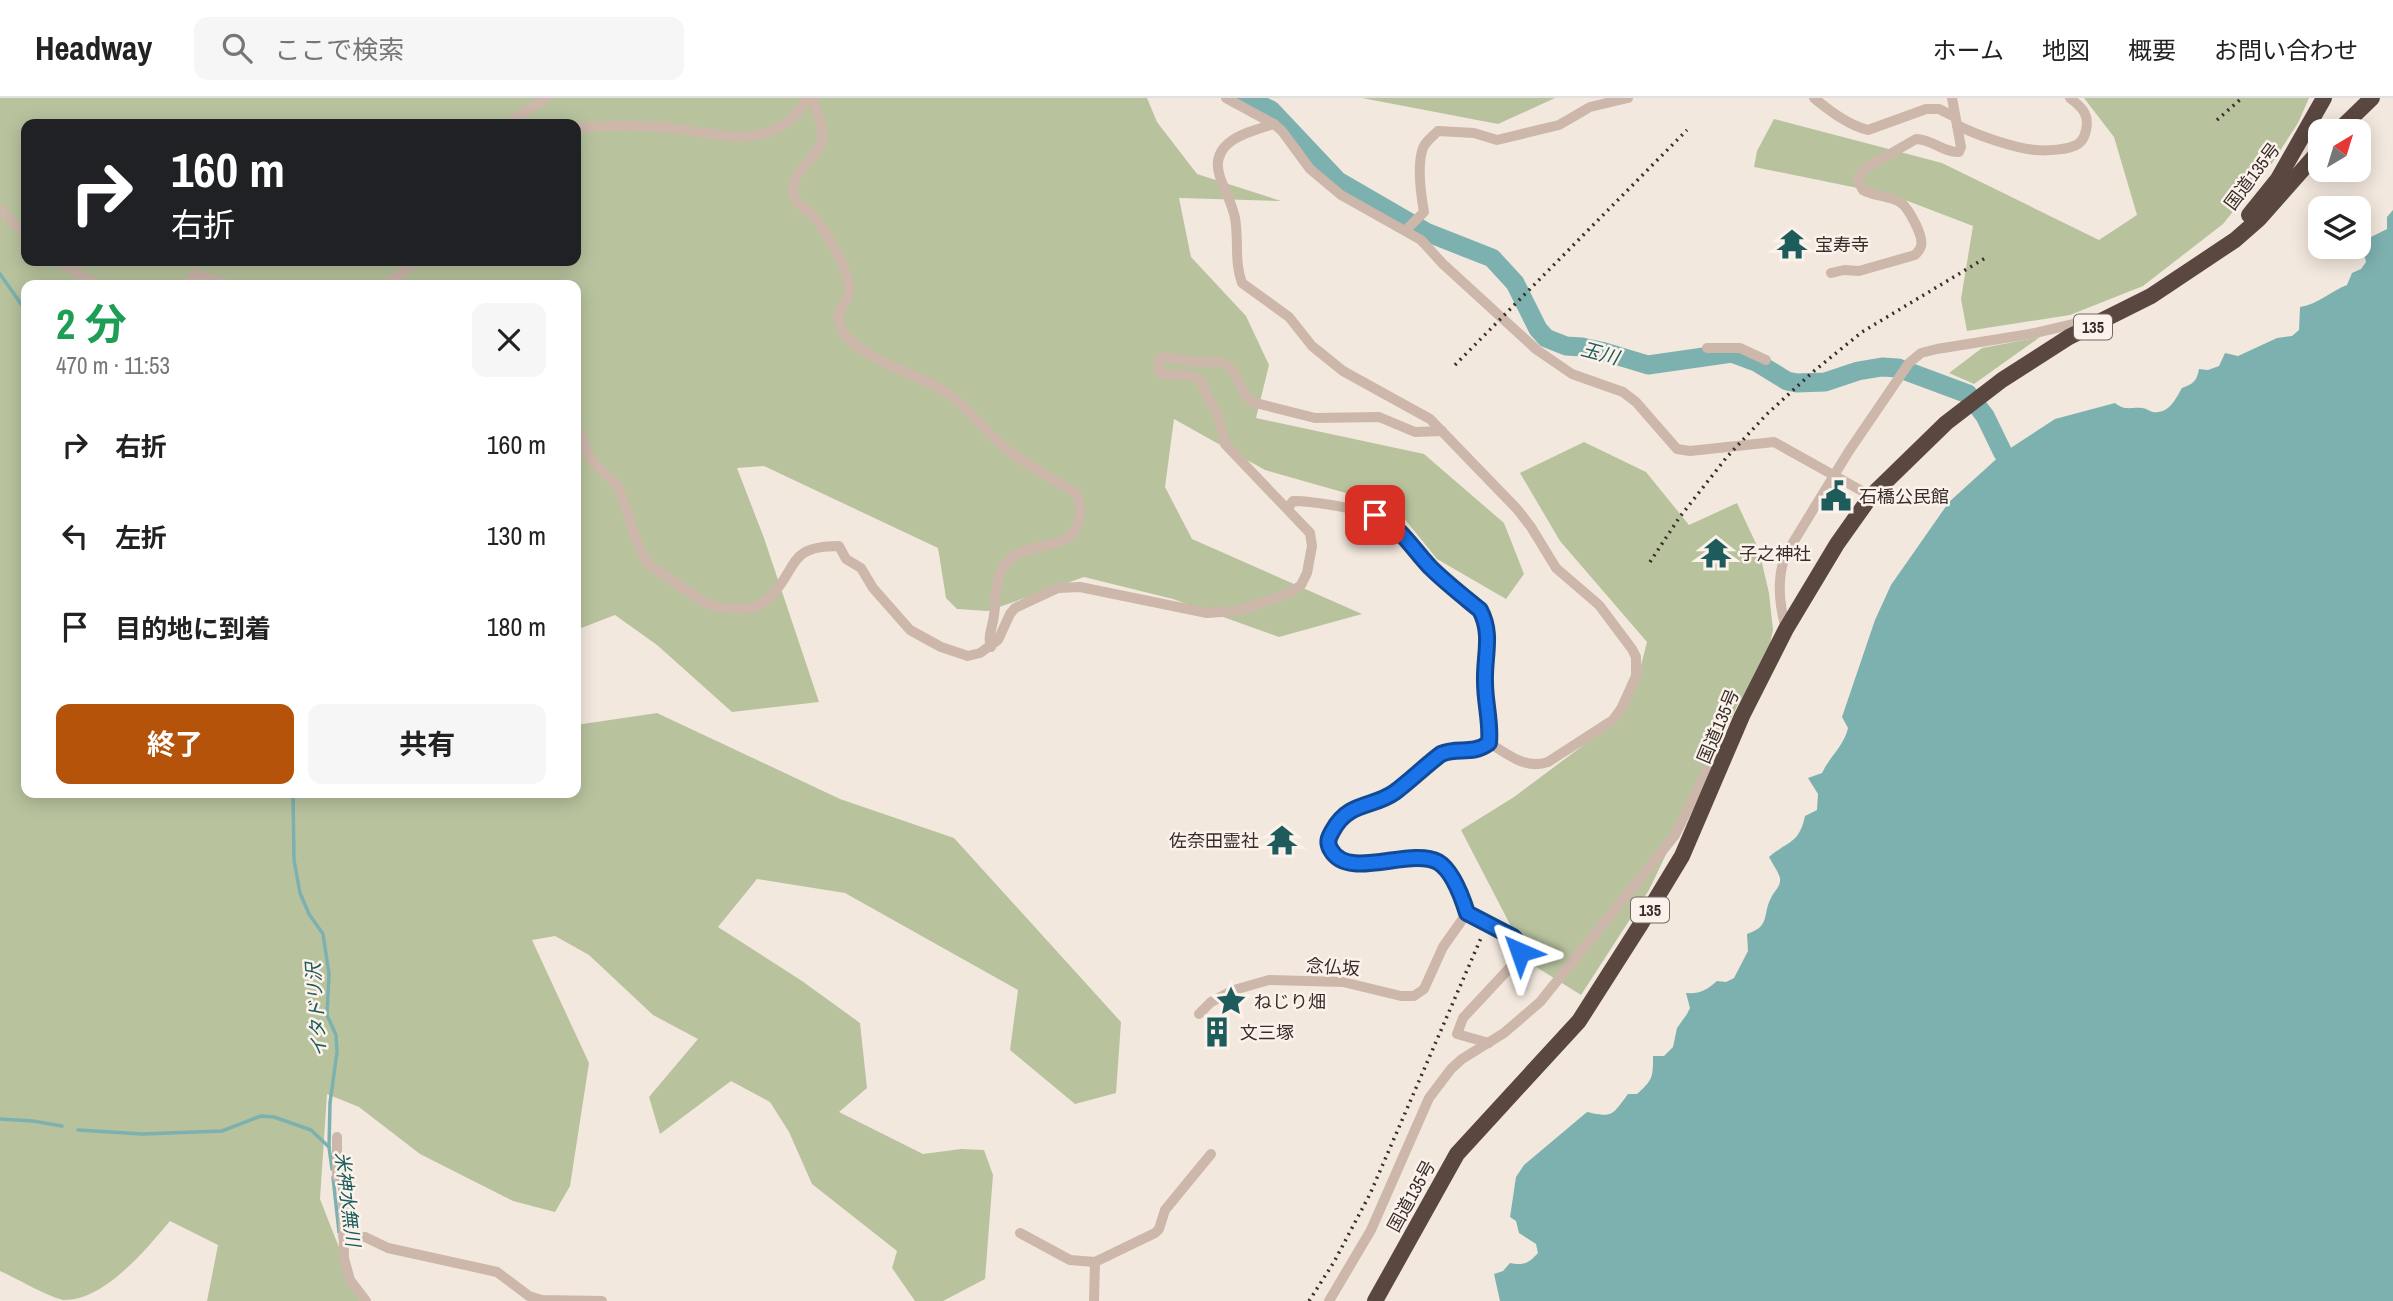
<!DOCTYPE html>
<html lang="ja">
<meta charset="utf-8">
<style>
body{margin:0;font-family:"Archivo Narrow","Noto Sans JP",sans-serif;background:#f6f6f6;color:#222;height:100vh;display:flex;flex-direction:column;font-size:26px;white-space:nowrap}
*{box-sizing:border-box;margin:0}
p{font-size:23px;color:#767676}
.icon{flex:none;width:38px;height:38px;fill:none;stroke:currentColor;stroke-width:2;stroke-linecap:round;stroke-linejoin:round}
.map{position:relative;flex:1;overflow:hidden}
.details{position:absolute;left:21px;top:182px;width:560px;height:518px;display:flex;flex-direction:column;background:#fff;border-radius:14px;box-shadow:0 4px 18px #0003}
.details>*{flex:none}
.banner{position:absolute;left:21px;top:21px;width:560px;height:147px;border-radius:14px;box-shadow:0 4px 18px #0003;background:#202124;color:#fff;overflow:hidden}
.needle{width:46px;rotate:38deg}
.controls{position:absolute;left:2308px;top:21px;display:grid;gap:14px}
.controls a{display:grid;place-items:center;width:63px;height:63px;border-radius:14px;background:#fff;box-shadow:0 4px 18px #0003;font-size:35px}
.pin{position:absolute;display:grid;place-items:center;width:60px;height:60px;color:#fff;margin:-30px;border-radius:14px;box-shadow:0 4px 10px #0006}
.me{position:absolute;width:77px;margin:-38px;rotate:317deg;stroke-linejoin:round;filter:drop-shadow(0 0 5px #0008)}
.turn{display:flex;align-items:center;gap:24px;height:147px;padding:0 35px;font-size:32px}
.turn .icon{width:91px;height:91px;stroke-width:2.5}
.turn b{display:block;font-size:49px;line-height:60px}
.round{display:grid;place-items:center;flex:none;width:74px;height:74px;border-radius:14px;background:#f6f6f6}
.headline{display:flex;align-items:center;justify-content:space-between;height:119px;padding:0 35px}
h1{font-size:42px;font-weight:700;line-height:52px;color:#1e9e55}
.button{display:flex;gap:14px;margin-top:auto;padding:14px 35px}
.button a{flex:1;height:80px;border-radius:14px;background:#b45309;color:#fff;font-size:28px;font-weight:700;line-height:80px;text-align:center}
.button a+a{background:#f6f6f6;color:#222}
ul{padding:0;list-style:none}
li{display:flex;align-items:center;gap:21px;height:91px;padding:0 35px}
li div{flex:1}
li b{display:block;font-size:26px}
li em{font-style:normal}
header{display:flex;align-items:center;gap:42px;box-sizing:border-box;height:98px;padding:0 35px;background:#fff;border-bottom:2px solid #e0e0e0}
header strong{font-size:33px}
nav{display:flex;gap:38px;margin-inline-start:auto;font-size:24px}
.search{width:490px;height:63px;background:#f6f6f6;display:flex;align-items:center;gap:18px;box-sizing:border-box;padding:0 24px;border-radius:14px;color:#767676;font-size:26px}
.map>svg:first-child{display:block}
.green{fill:#b8c39e;fill-rule:evenodd}
.water{fill:#7db1b0}
.lines{fill:none;stroke-linecap:round;stroke-linejoin:round}
.stream{stroke:#7db1b0;stroke-width:3.5}
.river{stroke:#7db1b0;stroke-width:19}
.minor{stroke:#ccb7aa;stroke-width:10}
.highway{stroke:#5a4740;stroke-width:16}
.rail{stroke:#392d29;stroke-width:3.5;stroke-dasharray:2 5;stroke-linecap:butt}
.route-casing{stroke:#114b97;stroke-width:18}
.route{stroke:#1a73e8;stroke-width:12}
.labels{text-anchor:middle;dominant-baseline:central;stroke-width:5;stroke-linejoin:round;paint-order:stroke}
.shield{fill:#faf2eb;stroke:#736863;stroke-width:2}
.shield-label{font-size:16px;font-weight:bold;fill:#392d29}
.street-label{font-size:18px;fill:#392d29;stroke:#faf2eb}
.poi-label{font-size:18px;fill:#392d29;stroke:#faf2eb;text-anchor:start}
.water-label{font-size:19px;font-style:italic;fill:#1e5b5b;stroke:#faf2eb}
</style>
<header>
<strong>Headway</strong>
<div class="search"><svg class="icon" aria-label="search" viewBox="0 0 24 24"><circle cx="10" cy="10" r="6"/><path d="M15 15l6 6"/></svg>ここで検索</div>
<nav><a>ホーム</a><a>地図</a><a>概要</a><a>お問い合わせ</a></nav>
</header>
<div class="map">
<svg width="2393" height="1203" viewBox="0 0 2393 1203">
<rect width="100%" height="100%" fill="#f3e8de"/>
<g class="green">
<path d="M0 0H1147L1157 24 1197 76 1281 103 1179 100 1191 159 1246 218 1269 267 1256 320 1424 356 1504 425 1524 476 1506 501 1437 461 1395 409 1265 372 1174 321 1165 389 1192 441 1362 516 1279 539 1173 501 1084 479 988 513 957 511 946 500 938 450 764 368 737 370 764 440 819 604 732 614 657 547 615 517 576 532V187H26V695H576V627L657 615 840 701 954 740 1121 924 1116 995 1075 1006 1010 952 1018 892 845 795 757 781 718 829 802 883 860 925 867 990 839 1014 923 1056 961 1051 984 1052 993 1077 985 1181 943 1203H915L892 1170 897 1153 812 1086 789 1034 770 1004 731 983 660 1036 649 999 698 941 653 917 589 857 555 838 532 842 589 965 570 1088 555 1114 513 1103 420 1056 359 1009 327 996 320 1101 360 1203H207L218 1147 170 1123C147 1150 105 1203 63 1202 42 1196 20 1182 0 1173ZM26 26H576V163H26Z"/>
<polygon points="1362,0 1555,0 1498,26"/>
<polygon points="2084,0 2309,0 2298,25 2272,65 2223,126 2143,188 2070,217 1967,233 1961,201 1973,128 1892,97 1754,69 1757,53 1774,21 1942,65 2099,142 2137,117 2114,39"/>
<polygon points="2040,239 1974,286 1949,275 1982,250"/>
<polygon points="1584,344 1646,374 1689,427 1737,405 1759,452 1769,495 1773,532 1767,560 1737,608 1649,792 1581,897 1530,865 1461,732 1514,699 1597,637 1638,579 1647,544 1560,443 1520,375"/>
</g>
<path class="water" d="M2393 112V1203H1500L1494 1176 1503 1173 1510 1165C1524 1168 1529 1165 1538 1155L1536 1146 1519 1135 1516 1123 1510 1119 1516 1079 1524 1067 1587 1014C1614 1020 1612 1017 1628 996H1637C1653 982 1653 979 1653 958H1664L1673 949 1677 930 1687 916 1690 910 1686 895C1700 896 1707 892 1717 883L1726 884 1734 880 1748 853 1747 836C1771 828 1762 817 1771 800 1774 793 1781 789 1780 780 1778 773 1772 765 1769 759 1789 742 1799 746 1805 718L1817 712 1818 696 1808 680 1822 675C1830 658 1844 648 1848 630L1842 619 1875 522 1891 487 1949 404 2003 355 2055 321 2115 305C2125 313 2130 309 2142 310 2146 310 2149 313 2153 314 2169 316 2175 302 2182 290 2193 286 2197 283 2199 271L2208 272 2219 268 2225 255 2238 258 2277 240 2292 238 2299 232 2300 209C2319 206 2329 194 2347 187L2352 175 2361 171 2366 164 2361 144 2387 131V119Z"/>
<g class="lines">
<g class="stream">
<polyline points="0,176 26,213"/>
<polyline points="293,695 294,762 300,795 309,816 323,836 329,876 327,917 336,937 337,954 330,1005 329,1049 332,1071"/>
<polyline points="0,1021 33,1023 62,1028"/>
<polyline points="78,1032 142,1036 222,1033 261,1018 274,1019 311,1032 329,1049"/>
<polyline points="333,1079 339,1134"/>
</g>
<polyline class="river" points="1246,0 1271,12 1338,83 1426,134 1492,160 1515,185 1538,231 1546,240 1566,248 1582,249 1605,254 1648,267 1732,255 1756,264 1787,283 1797,285 1825,284 1858,273 1882,269 1898,270 1968,296 1985,318 2003,355"/>
<g class="minor">
<path d="M814 0C815 14 825 29 822 42 817 61 793 71 793 92 793 105 804 109 812 117 826 132 850 172 849 194 849 202 840 210 838 218 840 228 842 235 850 242 877 267 918 276 949 296 970 311 983 332 1003 348 1024 367 1052 379 1075 395 1081 402 1080 406 1080 415 1077 458 1031 440 1009 462 993 478 997 497 994 517 993 528 987 539 991 549"/>
<polyline points="1226,0 1274,26 1282,33 1310,71 1341,97 1421,142 1443,166 1537,252 1572,276 1623,294 1636,304 1677,351 1690,353 1774,344 1871,398"/>
<path d="M1814 0C1830 13 1848 27 1868 32L1926 11H1939L1955 19"/>
<polyline points="507,26 546,0"/>
<path d="M1274 26C1248 34 1208 43 1220 79 1225 93 1232 105 1235 120 1239 141 1234 164 1242 185L1289 219 1312 248 1343 273 1430 321 1517 411 1531 429 1556 470 1599 507 1632 551 1636 559V578L1621 611 1613 622 1548 664C1525 672 1508 656 1489 645"/>
<path d="M1957 27C1976 37 2014 50 2035 52 2046 53 2069 52 2078 46 2086 41 2089 24 2085 16 2083 10 2075 4 2070 0"/>
<path d="M576 30C605 27 633 27 662 29 705 32 755 53 791 21 798 15 804 9 806 0"/>
<polyline points="0,111 26,137"/>
<path d="M1406 132 1424 114C1421 97 1417 66 1423 50 1425 44 1433 38 1438 33L1474 35 1497 42 1559 27 1590 9 1628 0"/>
<polyline points="58,163 98,187"/>
<path d="M1831 175 1844 172 1859 173 1915 157C1918 154 1920 152 1921 148 1924 138 1908 109 1900 104 1889 98 1874 98 1863 92L1857 81 1864 71 1916 41C1932 41 1944 55 1959 54L1961 49 1952 0"/>
<polyline points="185,187 196,176 230,187"/>
<polyline points="391,187 391,183 416,163"/>
<polyline points="1707,250 1740,250 1766,262"/>
<path d="M576 330C585 340 585 355 594 365 601 374 611 379 618 389 626 406 637 453 647 464 653 472 665 477 673 483 684 490 694 499 705 504 725 513 754 516 771 498 799 469 787 448 839 448L846 461 861 470 873 490 910 532 941 549 968 558 980 555 998 542 1010 516 1015 510 1058 490 1080 489 1207 515 1236 513 1290 495 1301 487 1307 475 1312 448 1310 435 1225 346 1219 321 1200 282 1194 278 1163 276 1159 274V262L1163 259 1197 264H1220L1227 267 1233 273 1244 295 1252 304 1315 320 1379 319 1415 334 1442 333"/>
<path d="M1288 410 1293 403C1314 403 1367 412 1385 421 1404 432 1415 453 1430 469 1445 484 1463 498 1480 512 1494 536 1484 558 1485 584 1485 605 1491 624 1489 645 1471 658 1458 648 1441 656 1418 673 1398 698 1371 704 1349 709 1312 739 1338 760 1358 776 1413 750 1438 764 1453 773 1462 799 1467 815"/>
<path d="M1786 531C1779 506 1776 480 1786 456L1849 353 1909 265 1921 255 1937 251 2030 236 2074 226H2083L2091 229"/>
<polyline points="1467,815 1512,839 1521,848 1517,862 1463,920 1457,936 1489,945"/>
<polyline points="1199,916 1211,904 1234,892 1269,882 1343,884 1401,898 1414,898 1424,891 1443,849 1467,815"/>
<polyline points="337,1039 337,1078 343,1089 344,1160 350,1182 366,1203"/>
<polyline points="1020,1135 1070,1162 1095,1164"/>
<polyline points="343,1138 365,1139 388,1150 497,1174 529,1198 542,1202 602,1203"/>
<polyline points="1094,1203 1095,1164 1155,1135 1159,1131 1165,1112 1211,1056"/>
<polyline points="1329,1203 1371,1132 1429,1000 1451,971 1462,961 1504,935 1540,904 1675,737 1717,652 1728,650"/>
</g>
<g class="highway">
<polyline points="2338,33 2372,0"/>
<polyline points="2249,117 2278,81 2324,0"/>
<polyline points="1375,1203 1457,1056 1579,923 1639,829 1682,758 1742,618 1786,531 1837,446 1871,398 1946,325 2002,282 2069,239 2151,198 2235,142 2259,121 2320,52"/>
</g>
<g class="rail">
<polyline points="2217,22 2242,0"/>
<polyline points="1455,267 1687,32"/>
<polyline points="1650,464 1679,420 1726,360 1767,316 1814,273 1862,234 1987,159"/>
<polyline points="1309,1203 1334,1164 1370,1096 1481,840"/>
</g>
</g>
<g class="lines">
<g class="route-casing">
<path id="route" d="M1375 417C1400 428 1412 450 1430 469 1445 484 1463 498 1480 512 1493 536 1484 558 1485 584 1485 605 1491 624 1489 645 1471 658 1458 648 1441 656 1425 668 1411 682 1395 694 1373 710 1349 703 1333 732 1329 739 1326 744 1331 752 1348 783 1410 749 1438 764 1453 773 1462 799 1467 815L1513 839 1521 848 1520 854"/>
</g>
<use href="#route" class="route"/>
</g>
<defs>
<g id="temple-bare" transform="scale(2.415)"><path d="M0-6L5-2H3V0L6.5 2.5H4V6H1.5V3h-3V6H-4V2.5H-6.5L-3 0V-2H-5Z" fill="#1e5b5b" stroke="#faf2eb" stroke-width="2.5" paint-order="stroke"/></g>
<g id="civic-bare" transform="scale(2.415)"><path d="M-.6-6.5H3V-4.5H.6V-3L4-1V1h2V6H-6V1h2V-1L-.6-3ZM-1.2 2.5V6h2.4V2.5Z" fill="#1e5b5b" stroke="#faf2eb" stroke-width="2.5" paint-order="stroke"/></g>
<g id="sight-bare" transform="scale(2.415)"><path d="M0-6L1.8-2.2L6-1.7L2.9 1.2L3.7 5.4L0 3.3L-3.7 5.4L-2.9 1.2L-6-1.7L-1.8-2.2Z" fill="#1e5b5b" stroke="#faf2eb" stroke-width="2.5" paint-order="stroke"/></g>
<g id="building-bare" transform="scale(2.415)"><path d="M-4-6H4V6H1V3H-1V6H-4ZM-2.5-4.3h1.7v1.8h-1.7ZM.8-4.3h1.7v1.8H.8ZM-2.5-1h1.7V.8h-1.7ZM.8-1h1.7V.8H.8Z" fill="#1e5b5b" stroke="#faf2eb" stroke-width="2.5" paint-order="stroke"/></g>
</defs>
<g fill-rule="evenodd">
<use href="#temple-bare" x="1792" y="146"/>
<use href="#civic-bare" x="1836" y="398"/>
<use href="#temple-bare" x="1716" y="455"/>
<use href="#temple-bare" x="1282" y="742"/>
<use href="#sight-bare" x="1231" y="903"/>
<use href="#building-bare" x="1217" y="934"/>
</g>
<g class="labels">
<g class="shield">
<rect x="2074" y="216.5" width="38" height="25" rx="5"/>
<rect x="1631" y="799.5" width="38" height="25" rx="5"/>
</g>
<g class="shield-label">
<text x="2093" y="229">135</text>
<text x="1650" y="812">135</text>
</g>
<g class="street-label">
<text transform="translate(2252 78) rotate(-53)">国道135号</text>
<text transform="translate(1718 628) rotate(-67)">国道135号</text>
<text transform="translate(1333 869) rotate(4)">念仏坂</text>
<text transform="translate(1411 1098) rotate(-61)">国道135号</text>
</g>
<g class="poi-label">
<text x="1815" y="146">宝寿寺</text>
<text x="1859" y="398">石橋公民館</text>
<text x="1739" y="455">子之神社</text>
<text x="1259" y="742" text-anchor="end">佐奈田霊社</text>
<text x="1254" y="903">ねじり畑</text>
<text x="1240" y="934">文三塚</text>
</g>
<g class="water-label">
<text transform="translate(1600 255) rotate(15)">玉川</text>
<text transform="translate(316 912) rotate(-94)">イタドリ沢</text>
<text transform="translate(348 1101) rotate(83)">米神水無川</text>
</g>
</g>
</svg>
<div class="controls">
<a><svg class="needle" viewBox="-14 -14 28 28"><path d="M0-13l5 13h-10z" fill="#e53935"/><path d="M0 13l5-13h-10z" fill="#767676"/></svg></a>
<a><svg class="icon" aria-label="layers" viewBox="0 0 24 24"><path d="M12 4l9 5-9 5-9-5zM3 14l9 5 9-5"/></svg></a>
</div>
<div class="pin" style="left:1375px;top:417px;background:#d93025"><svg class="icon" aria-label="arrive" viewBox="0 0 24 24"><path d="M6 21V4h12l-3 4 3 4H6"/></svg></div>
<svg class="me" style="left:1520px;top:854px" viewBox="-20 -20 40 40"><path d="M0-17L14 15 0 8-14 15z" fill="#1a73e8" stroke="#fff" stroke-width="4"/></svg>
<div class="banner">
<div class="turn"><svg class="icon" aria-label="right" viewBox="0 0 24 24"><path d="M7 20v-9h11M14 6l5 5-5 5"/></svg><div><b>160 m</b>右折</div></div>
</div>
<section class="details">
<div class="headline"><div><h1>2 分</h1><p>470 m · 11:53</p></div><a class="round"><svg class="icon" aria-label="close" viewBox="0 0 24 24"><path d="M6 6l12 12M18 6L6 18"/></svg></a></div>
<ul>
<li><svg class="icon" aria-label="right" viewBox="0 0 24 24"><path d="M7 20v-9h11M14 6l5 5-5 5"/></svg><div><b>右折</b></div><em>160 m</em></li>
<li><svg class="icon" aria-label="left" viewBox="0 0 24 24"><path d="M17 20v-9H6M10 6l-5 5 5 5"/></svg><div><b>左折</b></div><em>130 m</em></li>
<li><svg class="icon" aria-label="arrive" viewBox="0 0 24 24"><path d="M6 21V4h12l-3 4 3 4H6"/></svg><div><b>目的地に到着</b></div><em>180 m</em></li>
</ul>
<div class="button"><a>終了</a><a>共有</a></div>
</section>
</div>
